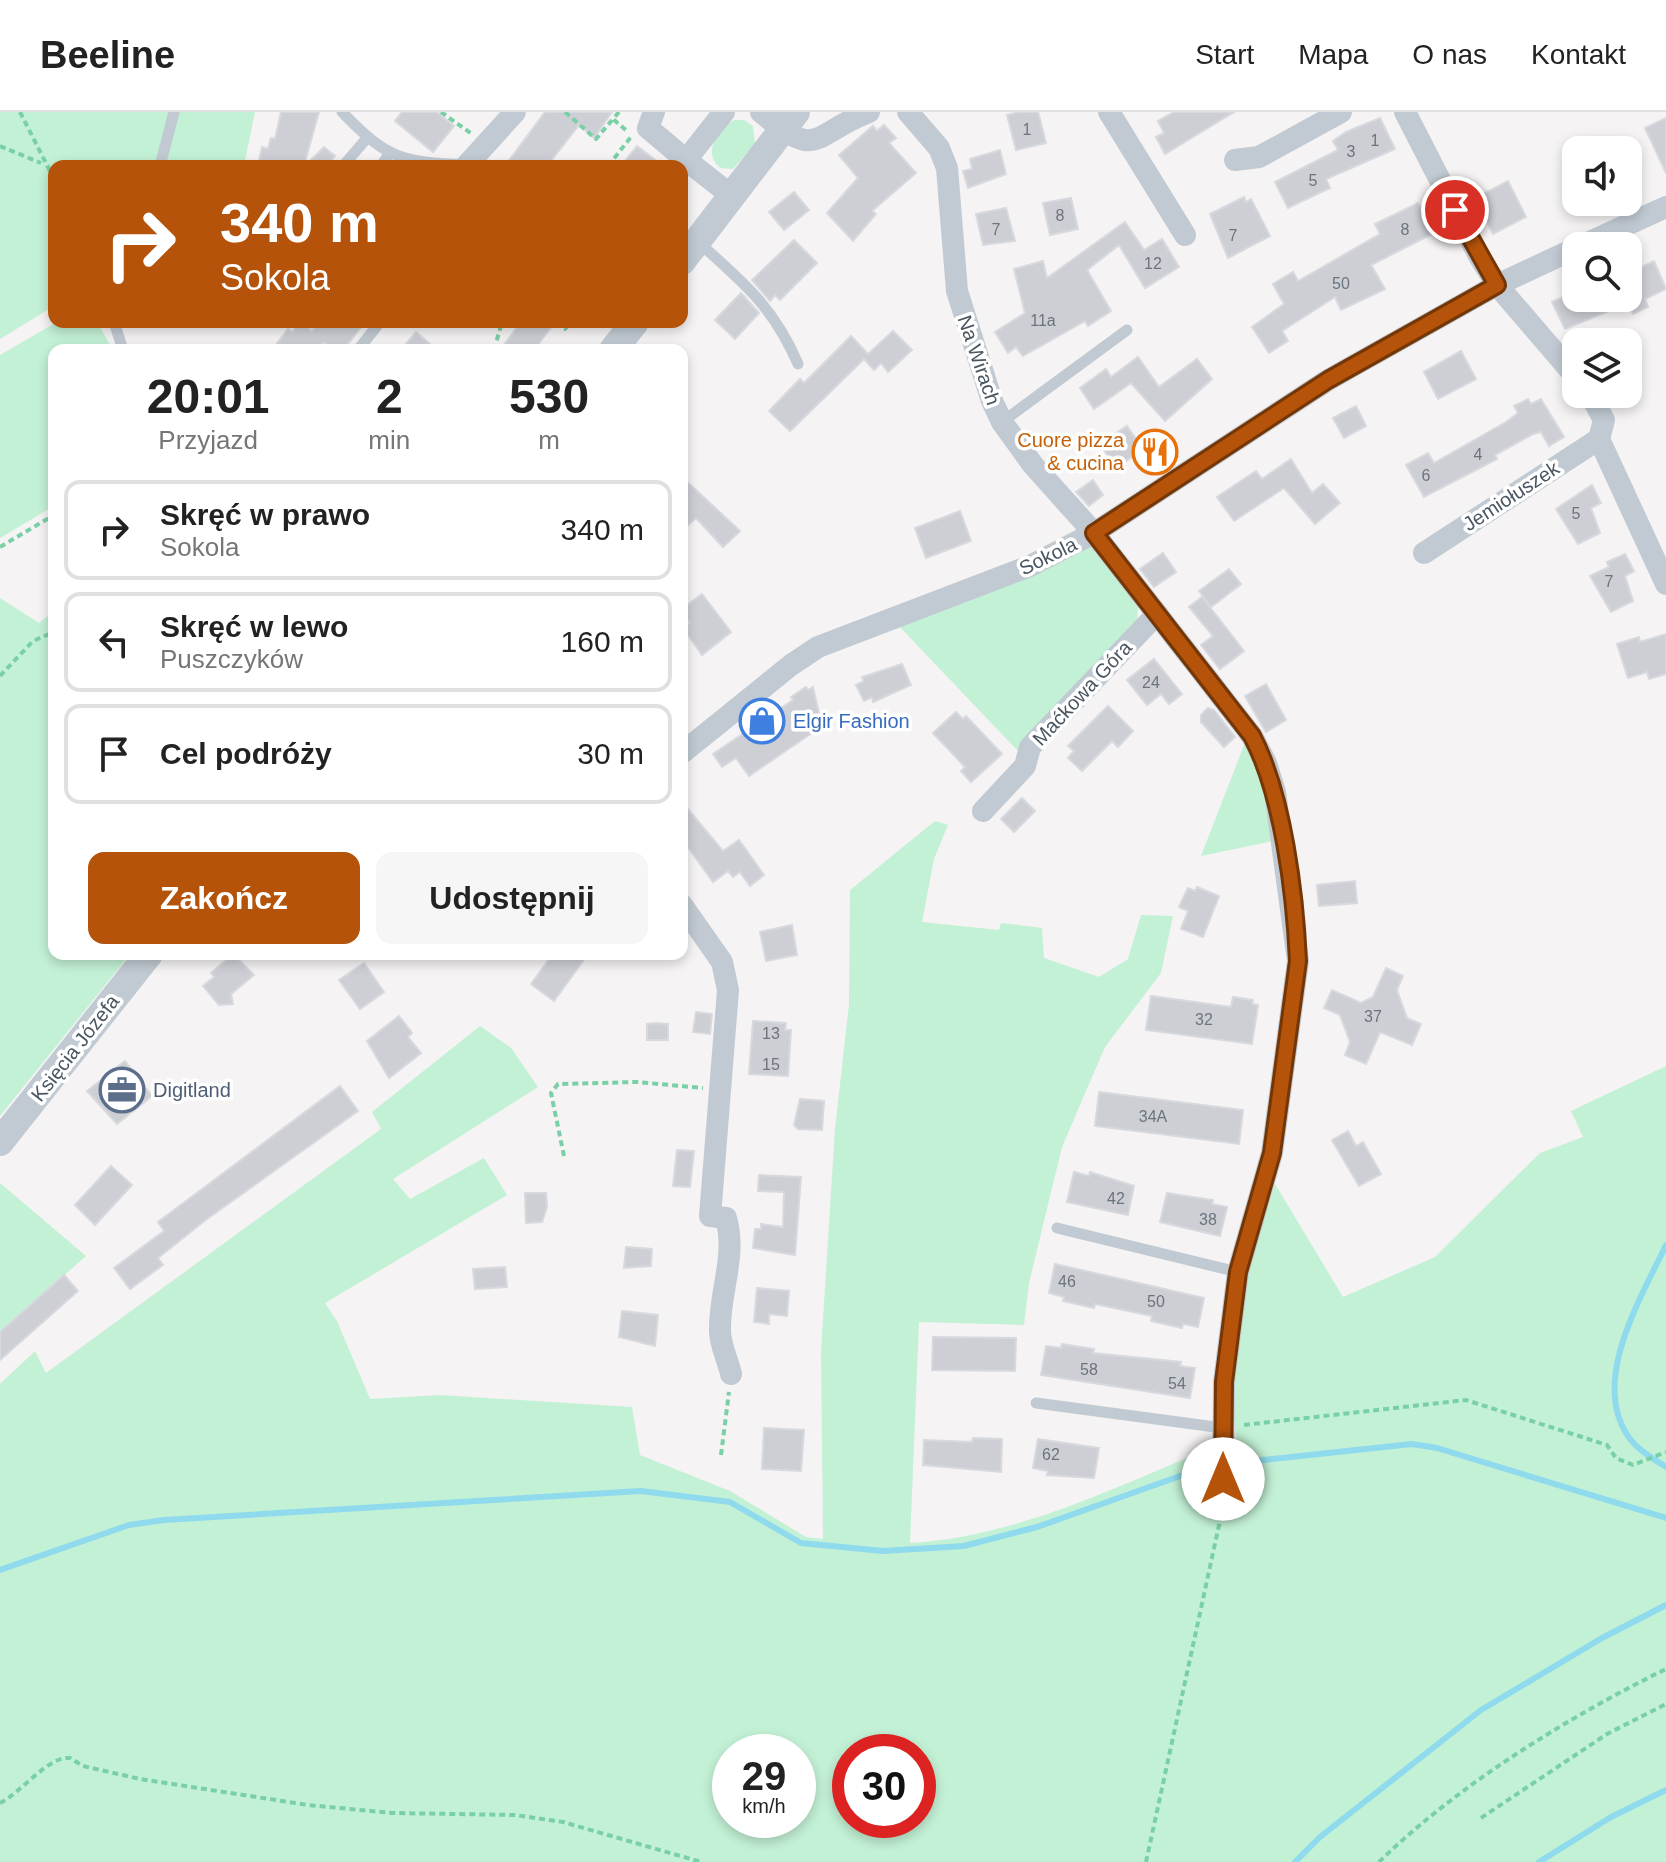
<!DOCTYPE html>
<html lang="pl">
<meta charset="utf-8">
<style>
body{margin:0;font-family:Helvetica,sans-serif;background:#f6f6f6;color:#222;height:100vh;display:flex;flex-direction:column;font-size:30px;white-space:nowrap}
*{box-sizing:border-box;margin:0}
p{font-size:26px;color:#767676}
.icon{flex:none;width:44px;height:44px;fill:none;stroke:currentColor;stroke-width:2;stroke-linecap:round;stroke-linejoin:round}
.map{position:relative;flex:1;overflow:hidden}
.side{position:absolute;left:48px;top:232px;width:640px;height:616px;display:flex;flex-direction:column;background:#fff;border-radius:16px;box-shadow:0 4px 12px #0003}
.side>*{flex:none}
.banner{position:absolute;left:48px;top:48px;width:640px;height:168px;border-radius:16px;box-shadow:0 4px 12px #0003;background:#b45309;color:#fff;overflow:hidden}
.fabs{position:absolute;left:1562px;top:24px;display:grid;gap:16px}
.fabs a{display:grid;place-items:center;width:80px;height:80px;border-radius:16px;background:#fff;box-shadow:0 4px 12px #0003;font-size:40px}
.speed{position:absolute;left:712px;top:1622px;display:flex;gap:16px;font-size:40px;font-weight:700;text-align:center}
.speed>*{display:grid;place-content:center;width:104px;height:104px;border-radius:50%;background:#fff;box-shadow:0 4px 12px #0003;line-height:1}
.speed small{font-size:20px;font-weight:400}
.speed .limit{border:12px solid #d22;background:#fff;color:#111}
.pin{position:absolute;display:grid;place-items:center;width:68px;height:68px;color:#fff;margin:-34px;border:4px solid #fff;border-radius:50%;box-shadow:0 2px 8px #0007}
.me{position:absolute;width:88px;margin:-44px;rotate:0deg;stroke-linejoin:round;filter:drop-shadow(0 0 6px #0008)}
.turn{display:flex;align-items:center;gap:28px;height:168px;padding:0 40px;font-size:36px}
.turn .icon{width:104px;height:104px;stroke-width:2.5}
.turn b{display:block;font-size:56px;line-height:68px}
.eta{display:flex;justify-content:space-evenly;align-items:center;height:136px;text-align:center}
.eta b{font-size:48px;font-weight:700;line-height:56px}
.button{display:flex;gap:16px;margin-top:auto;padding:16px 40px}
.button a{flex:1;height:92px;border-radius:16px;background:#b45309;color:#fff;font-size:32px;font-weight:700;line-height:92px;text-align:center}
.button a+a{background:#f6f6f6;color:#222}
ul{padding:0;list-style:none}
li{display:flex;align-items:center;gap:24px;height:100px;margin:0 16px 12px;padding:0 24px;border:4px solid #e0e0e0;border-radius:16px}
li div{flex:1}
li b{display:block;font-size:30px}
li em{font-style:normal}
header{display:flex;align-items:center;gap:48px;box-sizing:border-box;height:112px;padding:0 40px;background:#fff;border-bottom:2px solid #e0e0e0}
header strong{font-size:38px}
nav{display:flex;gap:44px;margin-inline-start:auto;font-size:28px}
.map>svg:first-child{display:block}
.green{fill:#c3f1d5;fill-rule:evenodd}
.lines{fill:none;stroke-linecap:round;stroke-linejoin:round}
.stream{stroke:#90daee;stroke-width:6}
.building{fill:#cdcfd5;stroke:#d7d9de;stroke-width:2}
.path{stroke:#7ad0a6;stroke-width:4;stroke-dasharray:6 4;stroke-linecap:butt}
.service{stroke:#c1cad2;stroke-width:11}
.minor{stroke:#c1cad2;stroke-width:22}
.tertiary{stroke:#c1cad2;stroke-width:28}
.route-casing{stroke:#753606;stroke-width:20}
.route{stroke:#b45309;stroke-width:14}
.labels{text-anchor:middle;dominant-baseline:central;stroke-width:7;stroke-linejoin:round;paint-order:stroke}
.number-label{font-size:16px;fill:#6b747e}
.street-label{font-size:20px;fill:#4a5661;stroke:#fff}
.food-label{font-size:20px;fill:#c56008;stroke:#fff;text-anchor:end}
.shop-label{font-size:20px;fill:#366cbe;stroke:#fff;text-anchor:start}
.service-label{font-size:20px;fill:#4e5e75;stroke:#fff;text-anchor:start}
</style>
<header>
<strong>Beeline</strong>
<nav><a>Start</a><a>Mapa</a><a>O nas</a><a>Kontakt</a></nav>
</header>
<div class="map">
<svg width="1666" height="1750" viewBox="0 0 1666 1750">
<rect width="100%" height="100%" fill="#f5f3f3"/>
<g class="green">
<polygon points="0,0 255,0 244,54 54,54 54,194 0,227"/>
<path d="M734 8H744L753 14 755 32 733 57 720 56C702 41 717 17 734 8Z"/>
<polygon points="57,210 97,210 113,238 54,238 54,394 0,426 0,243"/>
<polygon points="1090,434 1138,493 1137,514 1017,638 897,512"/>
<polygon points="0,486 39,511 54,499 54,842 130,842 0,1004"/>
<polygon points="1246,628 1261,653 1278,728 1201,744"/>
<path d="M935 709 948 713 934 747 922 810 999 818 1001 811 1042 816 1044 846 1099 865 1128 847 1141 803 1173 804 1161 861 1105 935 1062 1035 1029 1171 1024 1213 919 1210 910 1431C1016 1425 1113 1376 1209 1337L1213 1360 1243 1369 1228 1270 1242 1177 1275 1072 1343 1185 1435 1145 1540 1041 1583 1025 1571 999 1666 954V1750H0V1272L35 1239 46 1261 381 1017 372 1000 480 914 511 936 538 975 393 1067 410 1087 484 1046 507 1083 325 1191 337 1209 370 1287 440 1283 632 1295 640 1343 730 1379 806 1425 823 1427 821 1239 835 1017 849 892 850 778ZM730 1640H798V1708H730ZM850 1640H918V1708H850Z"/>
<polygon points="0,1071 86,1144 0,1220"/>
</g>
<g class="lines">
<g class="stream">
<path d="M1666 1133C1642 1184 1590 1268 1628 1324 1636 1337 1654 1347 1666 1355"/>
<polyline points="1236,1351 1412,1332 1437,1336 1666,1406"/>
<polyline points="0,1458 129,1413 164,1408 641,1379 730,1390 801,1431 883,1439 964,1434 1037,1415 1211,1353"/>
<polyline points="1295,1750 1320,1725 1481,1598 1602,1526 1666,1493"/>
<polyline points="1539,1750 1611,1705 1666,1678"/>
</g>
</g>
<g class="building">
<polygon points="281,0 319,0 305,50 308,51 324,35 335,44 327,54 258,54 262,35 268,37 271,26 275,27"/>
<polygon points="402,0 437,0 454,14 433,40 395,9"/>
<polygon points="545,0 612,0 594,26 579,13 547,54 505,54"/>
<polygon points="1019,0 1038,0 1046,31 1016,38 1007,3"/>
<polygon points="1174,0 1234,0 1165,42 1156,25 1164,21 1158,9"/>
<polygon points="1380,6 1395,37 1326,67 1330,76 1288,96 1275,70 1338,38 1333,29 1346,20"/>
<polygon points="1666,6 1666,61 1645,16"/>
<polygon points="884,13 896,26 889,31 916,61 872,99 876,102 853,129 827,101 858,66 839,43 873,14 877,19"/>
<polygon points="637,34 663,54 621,54"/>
<polygon points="1000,38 1006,62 968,76 963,59 972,57 970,47"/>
<polygon points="1508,69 1526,105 1493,122 1475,86"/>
<polygon points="794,80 809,98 784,118 769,100"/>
<polygon points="1244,85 1246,90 1251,87 1270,124 1228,146 1210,102"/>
<polygon points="1071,86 1078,117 1050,123 1043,91"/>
<polygon points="1418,91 1434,121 1371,153 1385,177 1341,198 1335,185 1282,219 1288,229 1269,241 1252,215 1284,192 1273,172 1293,160 1298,169 1340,145 1380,122 1375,112"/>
<polygon points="1006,96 1015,129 983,133 976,102"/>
<polygon points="1125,110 1144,138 1162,127 1179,155 1145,176 1119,133 1087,158 1111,199 1088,214 1085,209 1023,244 1016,235 1008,241 995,220 1025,201 1014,157 1043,149 1047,166"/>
<polygon points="794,128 817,151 780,188 775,183 770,189 752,168"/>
<polygon points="1654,149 1666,177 1645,187 1648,195 1633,202 1628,191 1565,217 1552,190 1576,179 1576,186 1628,186 1628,152 1632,160"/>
<polygon points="741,181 759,201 735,227 715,208"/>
<polygon points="300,210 312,219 319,210 365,210 343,238 335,238 324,230 317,238 272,238 288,217 292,220"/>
<polygon points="521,210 555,210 534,238 500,238"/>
<polygon points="893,219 912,238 888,260 881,251 874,258 864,247 790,319 769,299 800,267 804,271 851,224 868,242"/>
<polygon points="416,220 437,238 401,238"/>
<polygon points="1461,239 1476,267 1438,287 1424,260"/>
<polygon points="1138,245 1159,275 1197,247 1212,267 1165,309 1131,271 1094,297 1080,276 1106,257 1111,265"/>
<polygon points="1528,287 1531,292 1541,287 1564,325 1549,334 1541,320 1533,322 1495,343 1497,347 1424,385 1406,353 1428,341 1434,351 1506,310 1518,301 1514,294"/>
<polygon points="1356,294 1366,314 1344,326 1333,306"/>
<polygon points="1127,314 1143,337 1116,356 1100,332"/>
<polygon points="1156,321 1168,342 1153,351 1140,331"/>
<polygon points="1291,347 1312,381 1323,372 1340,391 1315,412 1284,376 1234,409 1217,385 1256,359 1262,367"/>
<polygon points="682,365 740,419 723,435 696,406 682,419"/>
<polygon points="1093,368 1103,383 1089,394 1076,380"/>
<polygon points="1592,373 1601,391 1591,396 1600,421 1578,432 1556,397"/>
<polygon points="960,399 971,429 926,446 915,416"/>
<polygon points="1163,441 1176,460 1154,475 1140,457"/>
<polygon points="1625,442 1634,459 1625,464 1633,489 1611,500 1590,464 1609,455 1607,450"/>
<polygon points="1229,457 1241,472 1211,495 1199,479"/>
<polygon points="702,482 731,520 702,543 683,516 690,511 682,501 682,497"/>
<polygon points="1202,485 1244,539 1220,557 1201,533 1213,524 1189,495"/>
<polygon points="1666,522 1666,562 1649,567 1647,560 1628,566 1617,532 1639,525 1640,530"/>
<polygon points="1154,547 1182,582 1169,592 1161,582 1147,593 1127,568"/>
<polygon points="902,552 911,573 873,590 872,585 864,589 856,573 864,569 862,565"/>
<polygon points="1266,572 1286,608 1266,620 1245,584"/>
<polygon points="806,575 808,578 813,575 822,614 749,664 736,646 722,655 713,642 793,588 791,585"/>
<polygon points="1108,594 1133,619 1118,635 1112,629 1082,659 1068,646 1074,639 1068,634"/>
<polygon points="1208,596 1214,598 1235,625 1224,635 1201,610 1201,603"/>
<polygon points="956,600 963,607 966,604 1002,642 971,670 961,659 965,655 933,621"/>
<polygon points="1022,686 1035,699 1014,720 1001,707"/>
<polygon points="682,690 723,739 739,728 764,763 750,774 740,760 733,765 728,759 713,770 682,727"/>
<polygon points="1355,769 1357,791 1319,794 1317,773"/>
<polygon points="1197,775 1219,784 1203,825 1181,817 1188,799 1179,795 1188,776 1195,779"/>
<polygon points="792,813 797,843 766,849 760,820"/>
<polygon points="233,842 254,863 231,882 233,892 219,893 203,874 214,865 211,861"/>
<polygon points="553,842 588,842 554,889 531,872"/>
<polygon points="364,851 384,880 360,897 339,868"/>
<polygon points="1386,856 1403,864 1397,878 1407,906 1421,912 1412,933 1380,920 1366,952 1345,943 1350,930 1340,903 1324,896 1332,878 1361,891 1373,885"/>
<polygon points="1151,884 1231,895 1233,885 1253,888 1252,892 1258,893 1252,932 1146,918"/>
<polygon points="696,900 712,902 710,922 693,920"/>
<polygon points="399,904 412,921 408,925 421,941 389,966 367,929"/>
<polygon points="753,909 786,911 785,918 791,918 788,964 749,962"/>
<polygon points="656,911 668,912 668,928 647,928 647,912"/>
<polygon points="125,949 152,984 117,1012 87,979"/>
<polygon points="340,974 358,999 207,1107 158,1146 163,1153 130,1177 114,1156 164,1119 158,1110"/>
<polygon points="1099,980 1243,998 1239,1032 1095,1014"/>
<polygon points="800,987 824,989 822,1018 798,1017 794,1013"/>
<polygon points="1348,1019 1356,1034 1363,1030 1381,1062 1359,1074 1332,1028"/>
<polygon points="677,1038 694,1039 690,1075 673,1074"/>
<polygon points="111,1054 132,1073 95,1113 75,1093"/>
<polygon points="1074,1060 1089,1064 1090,1060 1134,1074 1128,1103 1067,1090"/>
<polygon points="759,1063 801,1065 795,1143 753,1136 755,1117 761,1117 761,1112 783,1115 784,1080 758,1079"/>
<polygon points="525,1081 546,1081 547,1095 542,1110 526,1111"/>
<polygon points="1167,1081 1213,1088 1212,1092 1227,1095 1220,1124 1160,1110"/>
<polygon points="626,1135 652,1137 651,1154 624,1156"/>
<polygon points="1055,1152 1204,1186 1198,1215 1183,1212 1182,1216 1151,1209 1152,1204 1095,1192 1094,1196 1063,1189 1064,1185 1049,1181"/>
<polygon points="505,1155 507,1175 475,1177 473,1157"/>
<polygon points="64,1163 78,1179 0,1248 0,1220"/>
<polygon points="757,1176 789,1179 787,1204 769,1202 769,1212 754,1210"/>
<polygon points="622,1199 658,1203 655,1234 619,1225"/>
<polygon points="933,1225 1016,1226 1015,1259 932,1258"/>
<polygon points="1062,1232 1094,1237 1093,1241 1181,1250 1180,1254 1195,1256 1190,1286 1041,1263 1046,1234 1061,1236"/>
<polygon points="764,1316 804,1318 801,1359 762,1357"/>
<polygon points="973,1326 1002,1327 1001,1360 923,1353 924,1328 972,1330"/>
<polygon points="1038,1327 1099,1336 1094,1366 1047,1363 1048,1359 1033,1356"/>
</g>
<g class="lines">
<g class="path">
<polyline points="20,0 54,67"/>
<polyline points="441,0 472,22"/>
<polyline points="565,0 596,27 613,7"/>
<polyline points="619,0 613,7 628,20"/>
<polyline points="0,34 41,51"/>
<polyline points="608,54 631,25"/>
<polyline points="557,210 565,217 571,210"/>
<polyline points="494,238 502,210"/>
<polyline points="0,435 54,403"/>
<polyline points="0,564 33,529 54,520"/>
<polyline points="564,1044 551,981 558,972 637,970 703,976"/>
<polyline points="1244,1313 1466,1288 1607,1333 1616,1346 1633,1353 1666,1340"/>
<polyline points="721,1343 729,1280"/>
<path d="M0 1691C22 1680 48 1644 70 1646L83 1654 140 1667 308 1693 392 1701 515 1703 563 1710 701 1750"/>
<polyline points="1481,1706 1607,1622 1666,1592"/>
<polyline points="1146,1750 1221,1404 1222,1385"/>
<path d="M1379 1750C1458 1673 1568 1605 1666 1557"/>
</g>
<g class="service">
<path d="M342 0C388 48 402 50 467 53"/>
<polyline points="160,54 174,0"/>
<polyline points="343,54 367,26"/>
<polyline points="381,54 390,41"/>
<path d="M697 129C743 170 773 194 798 252"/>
<polyline points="114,210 123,238"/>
<polyline points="358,238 380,210"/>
<polyline points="1002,310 1127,218"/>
<polyline points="1057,1116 1238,1160"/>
<polyline points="1036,1291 1223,1316"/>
</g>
<g class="minor">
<polyline points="654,0 648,16 686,48"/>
<polyline points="724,0 686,48 732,84"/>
<path d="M761 0C820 50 810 23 869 0"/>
<polyline points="908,0 939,36 947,56 957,179 992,289 1002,310 1033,353 1094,421 1252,624 1266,651 1275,680 1298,849 1272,1041 1238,1160 1224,1270 1223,1367"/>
<polyline points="1109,0 1185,123"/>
<polyline points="1405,0 1480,146 1497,173 1576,265"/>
<polyline points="1235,48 1259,45 1341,0"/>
<polyline points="466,54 515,0"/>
<polyline points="1581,134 1666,95"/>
<polyline points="1590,282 1604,308 1599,327"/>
<polyline points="1599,327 1666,472"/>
<polyline points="1424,441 1599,327"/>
<polyline points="682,641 791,553 818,535 1030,454 1094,421 1328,268 1497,173 1576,136"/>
<polyline points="983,699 1025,654 1030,635 1157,502"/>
<path d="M682 793 722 850 728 878 710 1104 726 1106C737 1144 719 1180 720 1219 720 1233 728 1248 731 1262"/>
</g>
<g class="tertiary">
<polyline points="682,149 796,0"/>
<polyline points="613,238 635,210"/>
<polyline points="0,1030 149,842"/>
</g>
</g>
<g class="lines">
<g class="route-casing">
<path id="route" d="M1223 1367 1224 1270 1238 1160 1272 1041 1298 849C1295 782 1283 683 1252 624L1094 421 1328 268 1497 173 1455 98"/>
</g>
<use href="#route" class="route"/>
</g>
<defs>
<g id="restaurant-ring" transform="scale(2.3)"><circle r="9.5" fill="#fff" stroke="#e8710a" stroke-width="1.5"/><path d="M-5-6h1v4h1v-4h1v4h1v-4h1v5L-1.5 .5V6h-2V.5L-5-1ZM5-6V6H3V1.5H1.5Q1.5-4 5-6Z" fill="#e8710a"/></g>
<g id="shop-ring" transform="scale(2.3)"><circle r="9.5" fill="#fff" stroke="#3f7fe0" stroke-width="1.5"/><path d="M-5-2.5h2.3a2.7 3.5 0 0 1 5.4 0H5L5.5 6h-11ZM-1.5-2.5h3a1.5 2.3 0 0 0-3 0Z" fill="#3f7fe0"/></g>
<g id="office-ring" transform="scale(2.3)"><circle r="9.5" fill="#fff" stroke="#5c6f8a" stroke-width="1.5"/><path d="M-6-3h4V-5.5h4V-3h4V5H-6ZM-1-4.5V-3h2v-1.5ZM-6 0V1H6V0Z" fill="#5c6f8a"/></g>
</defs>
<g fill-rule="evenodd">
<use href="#restaurant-ring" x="1155" y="340"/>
<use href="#shop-ring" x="762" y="609"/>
<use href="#office-ring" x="122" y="978"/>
</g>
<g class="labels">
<g class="number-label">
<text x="1027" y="17">1</text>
<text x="1375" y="28">1</text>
<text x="1351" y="39">3</text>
<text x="1313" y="68">5</text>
<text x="1060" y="103">8</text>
<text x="996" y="117">7</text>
<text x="1405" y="117">8</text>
<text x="1233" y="123">7</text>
<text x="1153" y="151">12</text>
<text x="1341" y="171">50</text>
<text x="1043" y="208">11a</text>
<text x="1478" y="342">4</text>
<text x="1426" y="363">6</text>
<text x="1576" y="401">5</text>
<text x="1609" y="469">7</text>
<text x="1151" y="570">24</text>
<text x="1373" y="904">37</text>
<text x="1204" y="907">32</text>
<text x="771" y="921">13</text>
<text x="771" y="952">15</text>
<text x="1153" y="1004">34A</text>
<text x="1116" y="1086">42</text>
<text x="1208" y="1107">38</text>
<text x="1067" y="1169">46</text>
<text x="1156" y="1189">50</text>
<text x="1089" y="1257">58</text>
<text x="1177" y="1271">54</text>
<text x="1051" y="1342">62</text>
</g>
<g class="street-label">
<text transform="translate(979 248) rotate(71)">Na Wirach</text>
<text transform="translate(1511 384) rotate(-33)">Jemiołuszek</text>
<text transform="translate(1048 444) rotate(-26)">Sokola</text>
<text transform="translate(1082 581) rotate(-47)">Maćkowa Góra</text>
<text transform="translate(75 936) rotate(-52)">Księcia Józefa</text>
</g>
<g class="food-label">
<text x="1124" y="328">Cuore pizza<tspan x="1124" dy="23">&amp; cucina</tspan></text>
</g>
<g class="shop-label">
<text x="793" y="609">Elgir Fashion</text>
</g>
<g class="service-label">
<text x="153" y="978">Digitland</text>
</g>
</g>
</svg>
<div class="fabs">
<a><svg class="icon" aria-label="sound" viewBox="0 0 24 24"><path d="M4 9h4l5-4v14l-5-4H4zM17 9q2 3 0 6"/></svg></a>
<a><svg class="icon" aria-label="search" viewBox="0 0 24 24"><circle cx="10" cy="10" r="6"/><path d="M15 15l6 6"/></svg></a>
<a><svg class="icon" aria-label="layers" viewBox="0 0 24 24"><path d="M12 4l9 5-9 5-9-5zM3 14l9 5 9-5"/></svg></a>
</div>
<div class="speed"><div>29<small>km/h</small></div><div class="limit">30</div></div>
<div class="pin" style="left:1455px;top:98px;background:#d93025"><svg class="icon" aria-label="arrive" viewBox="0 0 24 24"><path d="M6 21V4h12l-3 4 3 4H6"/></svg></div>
<svg class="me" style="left:1223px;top:1367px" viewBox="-20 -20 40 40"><circle r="19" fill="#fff"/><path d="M0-13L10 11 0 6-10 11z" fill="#b45309"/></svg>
<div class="banner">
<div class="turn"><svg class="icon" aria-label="right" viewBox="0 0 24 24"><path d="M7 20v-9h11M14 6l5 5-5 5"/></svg><div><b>340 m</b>Sokola</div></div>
</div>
<section class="side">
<div class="eta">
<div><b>20:01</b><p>Przyjazd</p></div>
<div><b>2</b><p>min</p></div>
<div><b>530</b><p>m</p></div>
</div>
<ul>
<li><svg class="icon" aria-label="right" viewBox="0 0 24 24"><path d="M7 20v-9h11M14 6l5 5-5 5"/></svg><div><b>Skręć w prawo</b><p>Sokola</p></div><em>340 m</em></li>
<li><svg class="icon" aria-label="left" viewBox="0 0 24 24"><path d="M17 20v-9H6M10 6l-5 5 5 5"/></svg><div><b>Skręć w lewo</b><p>Puszczyków</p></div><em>160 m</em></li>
<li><svg class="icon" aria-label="arrive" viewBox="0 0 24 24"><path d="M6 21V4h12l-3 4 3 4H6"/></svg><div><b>Cel podróży</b></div><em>30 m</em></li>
</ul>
<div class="button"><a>Zakończ</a><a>Udostępnij</a></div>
</section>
</div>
